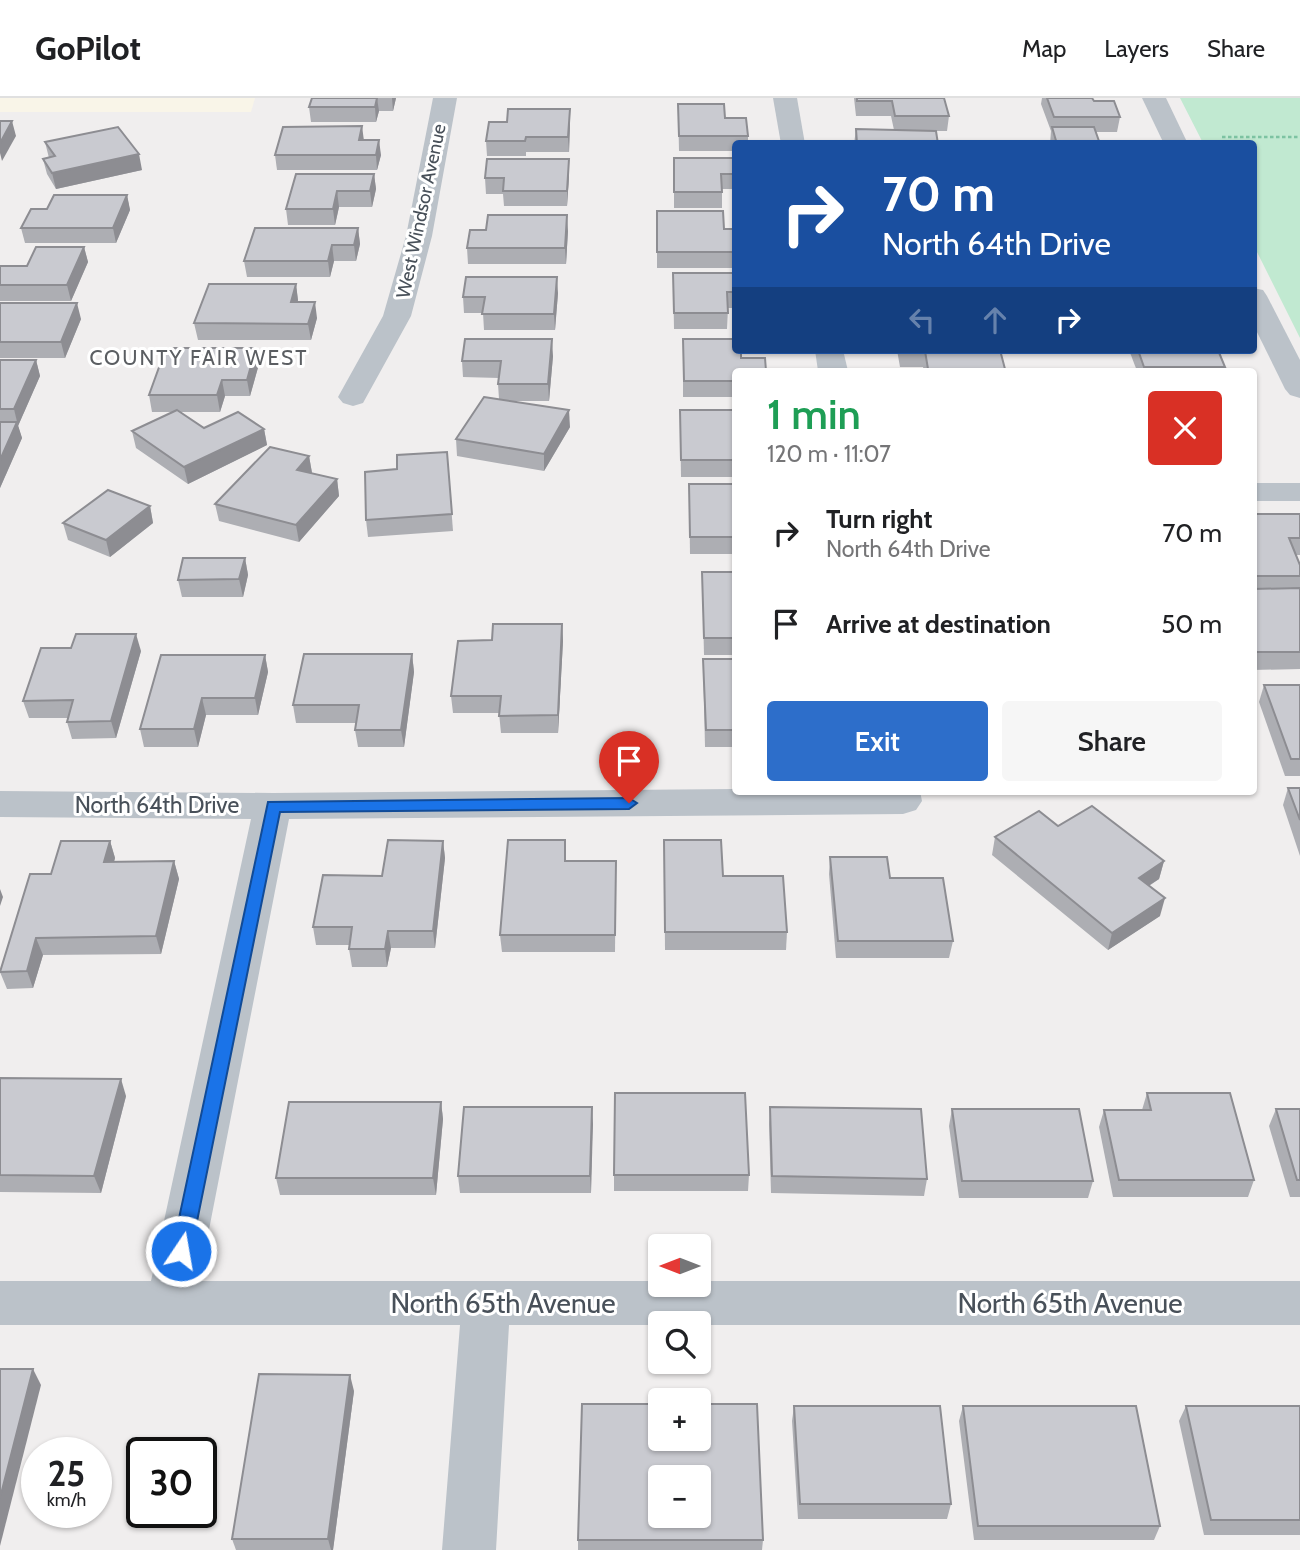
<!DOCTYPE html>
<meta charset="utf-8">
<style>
body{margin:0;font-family:Cabin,sans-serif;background:#f6f6f6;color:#202124;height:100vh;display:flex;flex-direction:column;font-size:26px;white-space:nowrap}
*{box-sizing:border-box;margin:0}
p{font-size:23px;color:#757577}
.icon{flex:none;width:38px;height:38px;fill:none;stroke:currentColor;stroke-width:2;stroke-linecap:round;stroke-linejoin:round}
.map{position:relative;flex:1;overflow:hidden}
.details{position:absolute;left:732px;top:270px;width:525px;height:427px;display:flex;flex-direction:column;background:#fff;border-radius:7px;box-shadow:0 2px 5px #0004}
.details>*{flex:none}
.guide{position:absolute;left:732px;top:42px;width:525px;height:214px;border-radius:7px;box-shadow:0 2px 5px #0004;background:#1a4fa0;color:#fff;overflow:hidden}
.needle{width:46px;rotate:270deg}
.buttons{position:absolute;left:648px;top:1136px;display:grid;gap:14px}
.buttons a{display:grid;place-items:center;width:63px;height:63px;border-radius:7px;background:#fff;box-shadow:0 2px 5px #0004;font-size:35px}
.speed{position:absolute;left:21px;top:1339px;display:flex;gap:14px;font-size:35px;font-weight:700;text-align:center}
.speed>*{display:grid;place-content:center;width:91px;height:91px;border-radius:50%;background:#fff;box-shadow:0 2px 5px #0004;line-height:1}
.speed small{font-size:18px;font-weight:400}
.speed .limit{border:4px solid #111;border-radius:10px;background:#fff;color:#111}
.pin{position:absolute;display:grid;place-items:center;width:60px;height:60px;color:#fff;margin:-72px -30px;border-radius:50% 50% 50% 0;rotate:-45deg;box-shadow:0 0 7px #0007}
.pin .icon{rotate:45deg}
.me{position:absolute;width:77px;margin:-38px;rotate:12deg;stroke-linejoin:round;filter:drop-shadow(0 0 5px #0008)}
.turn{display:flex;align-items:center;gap:24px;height:147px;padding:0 35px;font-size:32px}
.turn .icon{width:91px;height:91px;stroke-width:2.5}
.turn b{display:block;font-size:49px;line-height:60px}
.lanes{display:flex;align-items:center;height:66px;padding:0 35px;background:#0003;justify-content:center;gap:35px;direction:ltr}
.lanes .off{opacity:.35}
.round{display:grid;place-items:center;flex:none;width:74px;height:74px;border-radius:7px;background:#f6f6f6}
.summary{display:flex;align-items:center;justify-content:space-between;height:119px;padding:0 35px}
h1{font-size:42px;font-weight:600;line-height:52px;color:#1e9e55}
.primary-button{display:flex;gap:14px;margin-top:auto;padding:14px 35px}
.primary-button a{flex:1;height:80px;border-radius:7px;background:#2d6eca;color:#fff;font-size:28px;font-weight:600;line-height:80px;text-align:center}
.primary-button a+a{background:#f6f6f6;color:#202124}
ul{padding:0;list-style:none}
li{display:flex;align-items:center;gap:21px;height:91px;padding:0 35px}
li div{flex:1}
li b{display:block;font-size:26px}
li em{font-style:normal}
header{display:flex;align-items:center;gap:42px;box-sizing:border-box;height:98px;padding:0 35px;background:#fff;border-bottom:2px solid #e0e0e0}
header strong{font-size:33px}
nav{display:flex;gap:38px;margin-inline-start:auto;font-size:24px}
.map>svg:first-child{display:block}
.commercial{fill:#f9f5e8}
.green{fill:#c1e9d1}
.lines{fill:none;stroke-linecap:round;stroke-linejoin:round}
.path{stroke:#7dc3a2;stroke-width:2.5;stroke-dasharray:3.5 2.5;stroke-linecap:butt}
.street{fill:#bbc2c9;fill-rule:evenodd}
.wall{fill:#adaeb3}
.shaded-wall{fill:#8d8d92}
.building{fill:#c9cad0;stroke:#8d8d92;stroke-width:2;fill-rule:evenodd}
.route{fill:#1a73e8;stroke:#114b97;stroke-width:2}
.labels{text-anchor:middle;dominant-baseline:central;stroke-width:6;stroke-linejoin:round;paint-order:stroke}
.far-street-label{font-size:19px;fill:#485059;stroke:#fff}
.far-neighbourhood-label{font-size:21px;letter-spacing:2px;fill:#5b5e62;stroke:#fff}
.street-label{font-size:23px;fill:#485059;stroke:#fff}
.near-street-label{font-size:28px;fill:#485059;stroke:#fff}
</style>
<header>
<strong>GoPilot</strong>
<nav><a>Map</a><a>Layers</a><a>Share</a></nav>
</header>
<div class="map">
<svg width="1300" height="1452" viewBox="0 0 1300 1452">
<rect width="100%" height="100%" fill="#f0eeee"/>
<polygon class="commercial" points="0,0 255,0 251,14 0,14"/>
<polygon class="green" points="1180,0 1300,0 1300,240 1253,146 1253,46 1203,45"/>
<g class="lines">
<polyline class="path" points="1222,39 1300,39"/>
<g class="street">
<polygon points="433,0 457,0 432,138 411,218 363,305 353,308 343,305 338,299 383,218 406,138"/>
<polygon points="773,0 797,0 805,46 781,46"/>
<polygon points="1142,0 1166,0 1188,46 1164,46"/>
<polygon points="1253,190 1263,192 1267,198 1300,262 1300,300 1290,297 1285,291 1253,226"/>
<polygon points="815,252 843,252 848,273 818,273"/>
<rect x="1253" y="385" width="47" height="18"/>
<polygon points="735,691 920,693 922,703 916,712 903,716 289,721 199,1183 660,1183 660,1186 698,1186 698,1183 1300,1183 1300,1227 509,1227 496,1452 442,1452 460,1227 0,1227 0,1183 151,1183 251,721 0,719 0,693 273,695"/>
</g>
</g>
<g class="wall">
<polygon points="312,0 396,0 393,13 379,13 376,24 311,24 309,9"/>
<polygon points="854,0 944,0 949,18 947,33 936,33 938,46 854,46 856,31 894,32 891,18 856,18"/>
<polygon points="1042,0 1092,0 1094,3 1120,19 1117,34 1095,34 1100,46 1050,46 1051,33 1041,6"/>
<polygon points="678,6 725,20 748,38 748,46 735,46 735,53 679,53"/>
<polygon points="570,25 569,54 526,54 526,58 487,58 486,43"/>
<polygon points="45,44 142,72 56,91 47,76 43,61 49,60"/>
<polygon points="275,57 381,57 377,72 277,72"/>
<polygon points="674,60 735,60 735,91 722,91 722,110 674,110"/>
<polygon points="569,61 569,77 567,108 504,108 503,96 486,96 485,80"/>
<polygon points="374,76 376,91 372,109 339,109 335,127 288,127 286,111"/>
<polygon points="127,97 130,112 116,145 25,145 21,130 47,111"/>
<polygon points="657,113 724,131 735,131 735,170 657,170"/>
<polygon points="358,130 360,146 356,163 334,163 330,179 247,179 244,163"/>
<polygon points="486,132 568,133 566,166 468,166 467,150"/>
<polygon points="84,149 88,164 71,203 0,203 0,168 27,168"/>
<polygon points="673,175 735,175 735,210 728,210 727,231 674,231"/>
<polygon points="296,186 298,204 317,220 311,242 198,242 194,225"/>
<polygon points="558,195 555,232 484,232 483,215 464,215 463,199"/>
<polygon points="0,205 81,221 65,260 0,260"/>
<polygon points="683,241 741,260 735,273 735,299 683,299"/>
<polygon points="256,250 259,266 250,298 225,298 220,314 180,314 204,330 264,331 267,347 188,386 136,350 132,333 173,314 152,314 149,297"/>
<polygon points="897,252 1000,252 1005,273 924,273 923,269 900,269"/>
<polygon points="1129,252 1218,252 1225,269 1224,273 1137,273"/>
<polygon points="553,258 549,303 507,303 570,329 544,373 457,358 456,341 499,301 498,286 499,280 463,279 462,263"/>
<polygon points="0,262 36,262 40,278 18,328 22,340 0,390"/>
<polygon points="680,312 735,312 735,379 681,379"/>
<polygon points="447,354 453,433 368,439 366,422 397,371"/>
<polygon points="309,358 312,375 337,381 339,398 299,444 219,423 215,406"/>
<polygon points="689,386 735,386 735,456 690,456"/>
<polygon points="150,408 153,425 110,459 68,442 63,425"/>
<polygon points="1253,416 1300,416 1300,457 1296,457 1300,467 1300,571 1253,572"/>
<polygon points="245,460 248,477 243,499 182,499 178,482"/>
<polygon points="702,474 735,474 735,557 704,557"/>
<polygon points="562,526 563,543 558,635 501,635 499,615 453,615 451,598"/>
<polygon points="141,553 116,640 72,641 67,624 68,620 29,620 23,603"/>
<polygon points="412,556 414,574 404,649 358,649 355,632 357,625 296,625 293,607"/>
<polygon points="265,557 268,574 258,617 206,617 198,649 144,649 140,631"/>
<polygon points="703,561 735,561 735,649 705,649"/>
<polygon points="1264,587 1300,587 1300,678 1285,678 1259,604"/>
<polygon points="1288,690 1300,690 1300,758 1283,707"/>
<polygon points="1058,728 1164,763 1159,781 1149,788 1160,818 1108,852 992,757 995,739"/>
<polygon points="664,742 723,778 787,834 786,852 665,852"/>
<polygon points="110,743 115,760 114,764 174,763 179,781 161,856 43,857 33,890 7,891 0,874 51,776"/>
<polygon points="443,743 445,760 435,850 391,850 387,869 352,869 349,851 350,847 316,847 313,829 382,778"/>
<polygon points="830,759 890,780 953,843 949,860 836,860 829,776"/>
<polygon points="566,763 616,763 615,854 502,854 500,837"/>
<polygon points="0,980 126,998 101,1095 0,1094"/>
<polygon points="1147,995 1254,1082 1248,1099 1113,1099 1099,1029 1104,1012 1142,1012"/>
<polygon points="441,1004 443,1021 436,1097 280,1097 276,1080"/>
<polygon points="592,1009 591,1095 460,1095 458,1078"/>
<polygon points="770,1009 927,1081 924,1098 771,1095 769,1026"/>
<polygon points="952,1011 1093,1083 1088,1100 959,1100 949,1028"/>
<polygon points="1276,1011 1300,1011 1300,1099 1290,1099 1269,1028"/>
<polygon points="614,1077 749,1077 748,1093 614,1093"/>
<polygon points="354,1293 333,1452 236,1452 232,1441"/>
<polygon points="794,1308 951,1406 947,1421 798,1421 792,1323"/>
<polygon points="963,1308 1160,1428 1154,1442 974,1442 959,1323"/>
<polygon points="1186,1308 1300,1308 1300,1437 1204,1437 1179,1323"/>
<polygon points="578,1442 763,1442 762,1452 578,1452"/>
</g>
<g class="shaded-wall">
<polygon points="377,0 379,13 376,24 375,9"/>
<polygon points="392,0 396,0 393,13"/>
<polygon points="570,11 570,25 569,54 568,39"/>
<polygon points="12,23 16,38 2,63 0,55 0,45"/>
<polygon points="362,28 364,43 359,42"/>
<polygon points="379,42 381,57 377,72 376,57"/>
<polygon points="139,56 142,72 56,91 52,75"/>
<polygon points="569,61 569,77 567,108 567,93"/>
<polygon points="374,76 376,91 372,109 370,93"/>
<polygon points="337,93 339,109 335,127 333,111"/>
<polygon points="127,97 130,112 116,145 113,130"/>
<polygon points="567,117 568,133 566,166 565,150"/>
<polygon points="358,130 360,146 356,163 354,147"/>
<polygon points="332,147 334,163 330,179 328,163"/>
<polygon points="84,149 88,164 71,203 67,187"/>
<polygon points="557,179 558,195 555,232 554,216"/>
<polygon points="296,186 298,202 293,220 291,204"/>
<polygon points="315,204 317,220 311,242 308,226"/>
<polygon points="77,205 81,221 65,260 61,244"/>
<polygon points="552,241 553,258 549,303 548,286"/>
<polygon points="256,250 259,266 250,298 247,282"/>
<polygon points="36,262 40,278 18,328 14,311"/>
<polygon points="222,282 225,298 220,314 217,297"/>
<polygon points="569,312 570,329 544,373 544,356"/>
<polygon points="17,324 22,340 0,390 0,362"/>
<polygon points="264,331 267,347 188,386 184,369"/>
<polygon points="309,358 312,375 297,372"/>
<polygon points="337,381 339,398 299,444 296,427"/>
<polygon points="150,408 153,425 110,459 106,442"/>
<polygon points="245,460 248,477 243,499 239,481"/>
<polygon points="562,526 563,543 558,635 558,617"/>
<polygon points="136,536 141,553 116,640 111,623"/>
<polygon points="412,556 414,574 404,649 401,632"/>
<polygon points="265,557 268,574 258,617 255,600"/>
<polygon points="202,600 206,617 198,649 194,631"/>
<polygon points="110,743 115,760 109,781 104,764"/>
<polygon points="443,743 445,760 435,850 433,833"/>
<polygon points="174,763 179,781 161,856 156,838"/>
<polygon points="1164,763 1159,781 1134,797 1139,780"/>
<polygon points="0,791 3,799 0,808"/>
<polygon points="1165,800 1160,818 1108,852 1112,835"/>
<polygon points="388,833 391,850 387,869 385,851"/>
<polygon points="36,840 43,857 33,890 27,873"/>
<polygon points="121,981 126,998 101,1095 94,1078"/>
<polygon points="441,1004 443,1021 436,1097 433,1080"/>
<polygon points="592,1009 593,1026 591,1095 590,1078"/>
<polygon points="33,1271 41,1287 0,1448 0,1400"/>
<polygon points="350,1277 354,1293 333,1452 331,1452 328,1441"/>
</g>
<g class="building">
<polygon points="312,0 377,0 375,9 309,9"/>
<polygon points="857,0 944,0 949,18 895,18 892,3 857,3"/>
<polygon points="1047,0 1092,0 1094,3 1114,3 1120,19 1054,19"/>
<polygon points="678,6 724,6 725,20 746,20 748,38 679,38"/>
<polygon points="508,11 570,11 568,39 526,39 525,43 486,43 489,24 507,24"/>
<polygon points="0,23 12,23 0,45"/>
<polygon points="362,28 359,42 379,42 376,57 275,57 283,29"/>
<polygon points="118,29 139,56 52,75 43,61 55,58 45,44"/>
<polygon points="1052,29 1094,29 1100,46 1057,46"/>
<polygon points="856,31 936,33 938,46 857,46"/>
<polygon points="674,60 735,60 735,76 721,76 722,94 674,94"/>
<polygon points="487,61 569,61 567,93 503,93 504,80 485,80"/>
<polygon points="296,76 374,76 370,93 337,93 333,111 286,111"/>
<polygon points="54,97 127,97 113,130 21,130 31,111 47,111"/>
<polygon points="657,113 723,113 724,131 735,131 735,154 657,154"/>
<polygon points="488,117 567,117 565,150 467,150 470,132 486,132"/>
<polygon points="255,130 358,130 354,147 332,147 328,163 244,163"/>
<polygon points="36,149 84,149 67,187 0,187 0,168 27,168"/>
<polygon points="673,175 735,175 735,194 727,194 728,215 674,215"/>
<polygon points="466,179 557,179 554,216 482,216 485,199 463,199"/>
<polygon points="209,186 296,186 291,204 315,204 308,226 194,225"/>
<polygon points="0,205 77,205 61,244 0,244"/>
<polygon points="465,241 552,241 548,286 498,286 501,263 462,263"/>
<polygon points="683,241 735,241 735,252 741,252 741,260 765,260 766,273 735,273 735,283 684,283"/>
<polygon points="166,250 256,250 247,282 222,282 217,297 149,297"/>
<polygon points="902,252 1000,252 1005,271 928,271 925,253 902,253"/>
<polygon points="1138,252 1218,252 1225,269 1144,269"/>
<polygon points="0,262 36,262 14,311 0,311"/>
<polygon points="484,299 569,312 544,356 456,341"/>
<polygon points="177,312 204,330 238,314 264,331 184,369 132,333"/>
<polygon points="680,312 735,312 735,362 681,362"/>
<polygon points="0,324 17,324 0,362"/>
<polygon points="270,349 309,358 297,372 337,381 296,427 215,406"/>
<polygon points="447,354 452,416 366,422 365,374 397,371 397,357"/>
<polygon points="689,386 735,386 735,439 690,439"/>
<polygon points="108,392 150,408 106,442 63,425"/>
<polygon points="1253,416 1300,416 1300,440 1289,440 1300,467 1300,478 1253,478"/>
<polygon points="183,460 245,460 239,481 178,482"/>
<polygon points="702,474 735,474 735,540 704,540"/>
<polygon points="1300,490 1300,554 1253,554 1253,491"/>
<polygon points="493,526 562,526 558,617 499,618 501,598 451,598 458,543 492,542"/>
<polygon points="76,536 136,536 111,623 67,624 73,602 23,603 41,550 71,550"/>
<polygon points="304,556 412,556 401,632 355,632 359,607 293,607"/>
<polygon points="161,557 265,557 255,600 202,600 194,631 140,631"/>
<polygon points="703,561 735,561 735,632 706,632"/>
<polygon points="1264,587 1300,587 1300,661 1291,661"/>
<polygon points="1288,690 1300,690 1300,722"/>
<polygon points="1092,708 1164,763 1139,780 1165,800 1112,835 995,739 1039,713 1058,728"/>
<polygon points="388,742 443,743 433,833 388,833 385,851 349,851 352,829 313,829 323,777 382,778"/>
<polygon points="508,742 565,742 565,763 616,763 615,837 500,837"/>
<polygon points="664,742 721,742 723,778 783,778 787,834 665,834"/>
<polygon points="61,743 110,743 104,764 174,763 156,838 36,840 27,873 0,874 30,776 51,776"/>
<polygon points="830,759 887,759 890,780 943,780 953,843 838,843"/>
<polygon points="0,980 121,981 94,1078 0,1077"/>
<polygon points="615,995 745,995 749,1077 614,1077"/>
<polygon points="1147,995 1230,995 1254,1082 1119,1082 1104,1012 1151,1012"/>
<polygon points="289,1004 441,1004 433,1080 276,1080"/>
<polygon points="464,1009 592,1009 590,1078 458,1078"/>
<polygon points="770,1009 921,1011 927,1081 772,1078"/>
<polygon points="952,1011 1079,1011 1093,1083 962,1083"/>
<polygon points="1276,1011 1300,1011 1300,1082 1297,1082"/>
<polygon points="0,1271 33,1271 0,1400"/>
<polygon points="259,1276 350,1277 328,1441 232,1441"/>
<path d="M582 1306H660V1340H698V1306H757L763 1442H578ZM660 1379H698V1418H660Z"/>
<polygon points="794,1308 940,1308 951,1406 800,1406"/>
<polygon points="963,1308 1136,1308 1160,1428 978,1428"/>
<polygon points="1186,1308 1300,1308 1300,1422 1211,1422"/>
</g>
<polygon class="route" points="629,700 637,705 629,711 280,714 191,1153 188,1159 181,1161 175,1159 172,1153 268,704"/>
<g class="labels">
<g class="far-street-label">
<text transform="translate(421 113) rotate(-78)">West Windsor Avenue</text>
</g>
<g class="far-neighbourhood-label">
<text x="199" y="259">COUNTY FAIR WEST</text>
</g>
<g class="street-label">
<text x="157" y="707">North 64th Drive</text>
</g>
<g class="near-street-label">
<text x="503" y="1205">North 65th Avenue</text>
<text x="1070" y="1205">North 65th Avenue</text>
</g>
</g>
</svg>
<div class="buttons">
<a><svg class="needle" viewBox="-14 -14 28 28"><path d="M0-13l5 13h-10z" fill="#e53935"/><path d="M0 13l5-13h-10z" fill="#757577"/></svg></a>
<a><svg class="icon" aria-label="search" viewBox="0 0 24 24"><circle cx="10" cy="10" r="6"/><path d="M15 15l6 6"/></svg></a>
<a>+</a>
<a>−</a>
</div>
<div class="speed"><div>25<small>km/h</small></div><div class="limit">30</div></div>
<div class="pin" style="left:629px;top:705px;background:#d93025"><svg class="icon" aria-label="arrive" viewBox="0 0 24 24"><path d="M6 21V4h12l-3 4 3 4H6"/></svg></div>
<svg class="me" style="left:181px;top:1153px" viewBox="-20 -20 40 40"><circle r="17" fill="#1a73e8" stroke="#fff" stroke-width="3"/><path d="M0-11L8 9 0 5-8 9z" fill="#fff"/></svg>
<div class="guide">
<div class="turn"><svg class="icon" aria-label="right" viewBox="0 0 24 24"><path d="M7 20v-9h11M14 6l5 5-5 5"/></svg><div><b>70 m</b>North 64th Drive</div></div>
<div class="lanes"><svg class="icon off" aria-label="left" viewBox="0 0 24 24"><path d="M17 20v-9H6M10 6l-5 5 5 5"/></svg><svg class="icon off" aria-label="ahead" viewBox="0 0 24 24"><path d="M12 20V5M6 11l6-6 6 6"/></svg><svg class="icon" aria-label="right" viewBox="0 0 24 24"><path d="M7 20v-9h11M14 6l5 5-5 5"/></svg></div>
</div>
<section class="details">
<div class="summary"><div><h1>1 min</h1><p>120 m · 11:07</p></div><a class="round" style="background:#d93025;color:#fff"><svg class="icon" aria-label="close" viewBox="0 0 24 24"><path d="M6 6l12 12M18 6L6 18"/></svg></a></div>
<ul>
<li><svg class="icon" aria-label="right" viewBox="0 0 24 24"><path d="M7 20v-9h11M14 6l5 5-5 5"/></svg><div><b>Turn right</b><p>North 64th Drive</p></div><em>70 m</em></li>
<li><svg class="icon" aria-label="arrive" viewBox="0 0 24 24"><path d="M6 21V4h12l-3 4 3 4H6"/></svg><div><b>Arrive at destination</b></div><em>50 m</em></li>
</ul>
<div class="primary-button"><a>Exit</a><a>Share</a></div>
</section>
</div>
